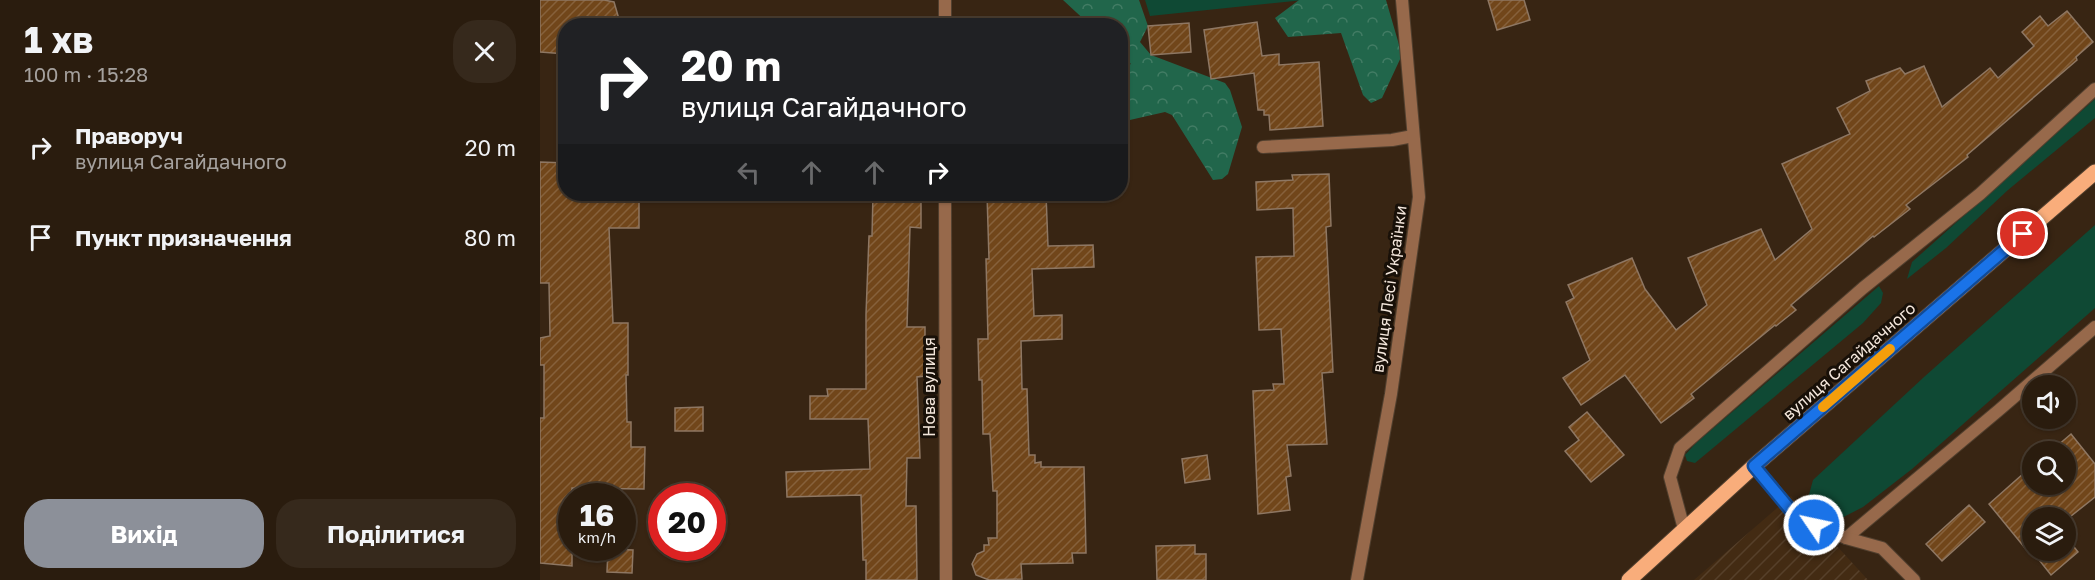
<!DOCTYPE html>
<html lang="uk">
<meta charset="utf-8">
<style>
body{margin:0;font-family:"Golos Text",sans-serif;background:#36291c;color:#f1f3f6;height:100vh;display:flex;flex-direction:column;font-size:22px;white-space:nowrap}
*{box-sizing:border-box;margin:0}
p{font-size:20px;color:#a5a19e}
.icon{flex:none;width:33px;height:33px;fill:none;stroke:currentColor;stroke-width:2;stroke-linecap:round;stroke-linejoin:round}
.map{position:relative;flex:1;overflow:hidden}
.details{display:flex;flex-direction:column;background:#2a1c0e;width:540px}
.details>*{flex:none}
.guide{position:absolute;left:18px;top:18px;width:570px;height:183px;border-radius:24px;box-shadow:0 2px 4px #0004,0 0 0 2px #463a2e;background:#202124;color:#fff;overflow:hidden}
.buttons{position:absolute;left:1482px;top:375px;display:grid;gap:12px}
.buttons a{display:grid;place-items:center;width:54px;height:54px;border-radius:50%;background:#2a1c0e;box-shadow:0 2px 4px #0004,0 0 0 2px #463a2e;font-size:30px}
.speed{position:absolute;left:18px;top:483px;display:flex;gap:12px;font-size:30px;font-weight:700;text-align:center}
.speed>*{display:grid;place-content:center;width:78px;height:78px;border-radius:50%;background:#2a1c0e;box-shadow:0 2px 4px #0004,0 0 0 2px #463a2e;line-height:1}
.speed small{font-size:15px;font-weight:400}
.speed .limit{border:9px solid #d22;background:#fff;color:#111}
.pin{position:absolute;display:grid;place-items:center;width:51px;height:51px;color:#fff;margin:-26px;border:3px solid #fff;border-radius:50%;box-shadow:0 2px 6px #0007}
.me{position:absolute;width:66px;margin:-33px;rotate:304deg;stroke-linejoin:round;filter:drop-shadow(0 0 4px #0008)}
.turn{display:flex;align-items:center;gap:21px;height:126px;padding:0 24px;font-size:27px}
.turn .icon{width:78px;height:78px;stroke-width:2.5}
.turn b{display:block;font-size:42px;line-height:51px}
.lanes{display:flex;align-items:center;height:57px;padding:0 24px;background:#0003;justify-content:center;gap:30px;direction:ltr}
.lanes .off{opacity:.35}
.round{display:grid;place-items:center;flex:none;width:63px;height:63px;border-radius:24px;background:#36291c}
.headline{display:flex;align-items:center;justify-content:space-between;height:102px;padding:0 24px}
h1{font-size:36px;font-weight:700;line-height:45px}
.action{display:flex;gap:12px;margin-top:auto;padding:12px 24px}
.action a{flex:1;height:69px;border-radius:24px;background:#8c9099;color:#fff;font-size:24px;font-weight:700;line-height:69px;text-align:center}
.action a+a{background:#36291c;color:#f1f3f6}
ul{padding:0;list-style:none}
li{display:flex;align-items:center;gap:18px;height:90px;padding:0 24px}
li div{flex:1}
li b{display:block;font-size:22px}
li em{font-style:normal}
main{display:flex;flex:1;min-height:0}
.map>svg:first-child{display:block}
.industrial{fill:url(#industrial-furrows)}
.green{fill:#0f4934}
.forest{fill:url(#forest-crowns)}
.building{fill:url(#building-hatch);stroke:#8e7763;stroke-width:1.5}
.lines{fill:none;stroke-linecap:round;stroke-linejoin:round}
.lane-casing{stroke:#52402f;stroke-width:14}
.street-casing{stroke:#52402f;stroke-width:14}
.primary-casing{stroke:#52402f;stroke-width:17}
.lane{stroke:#97694b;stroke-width:12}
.street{stroke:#97694b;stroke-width:12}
.primary{stroke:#f9ad7b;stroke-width:15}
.route-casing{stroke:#114b97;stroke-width:15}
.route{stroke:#1a73e8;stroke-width:10}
.slow{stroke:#f59e0b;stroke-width:10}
.labels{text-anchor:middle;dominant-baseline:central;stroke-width:6;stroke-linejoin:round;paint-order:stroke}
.street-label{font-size:16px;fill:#f4e7dc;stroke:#181008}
</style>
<main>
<section class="details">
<div class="headline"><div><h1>1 хв</h1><p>100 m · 15:28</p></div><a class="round"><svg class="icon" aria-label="close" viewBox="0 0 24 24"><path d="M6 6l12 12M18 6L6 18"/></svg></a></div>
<ul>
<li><svg class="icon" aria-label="right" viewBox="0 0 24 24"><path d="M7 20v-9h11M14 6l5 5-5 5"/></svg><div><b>Праворуч</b><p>вулиця Сагайдачного</p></div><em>20 m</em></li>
<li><svg class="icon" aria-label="arrive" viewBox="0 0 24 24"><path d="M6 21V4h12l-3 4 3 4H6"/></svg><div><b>Пункт призначення</b></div><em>80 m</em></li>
</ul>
<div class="action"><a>Вихід</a><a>Поділитися</a></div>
</section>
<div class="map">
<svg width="1555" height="580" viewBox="0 0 1555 580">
<defs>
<pattern id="industrial-furrows" width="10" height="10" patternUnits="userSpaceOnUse" patternTransform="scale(1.5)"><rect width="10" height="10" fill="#432b13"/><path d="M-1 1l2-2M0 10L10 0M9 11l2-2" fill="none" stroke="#56402a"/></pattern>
<pattern id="forest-crowns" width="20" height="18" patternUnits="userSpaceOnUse" patternTransform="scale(1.5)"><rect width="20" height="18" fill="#21664b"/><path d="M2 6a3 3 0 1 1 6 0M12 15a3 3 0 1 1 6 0" fill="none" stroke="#427c64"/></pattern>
<pattern id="building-hatch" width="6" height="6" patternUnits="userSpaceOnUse" patternTransform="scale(1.5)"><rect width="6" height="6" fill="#71461a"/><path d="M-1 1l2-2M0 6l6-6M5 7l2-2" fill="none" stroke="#86613b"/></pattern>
</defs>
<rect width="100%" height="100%" fill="#382513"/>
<polygon class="industrial" points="1251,496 1328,580 1154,580"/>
<g class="green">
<polygon points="605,0 764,0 610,16"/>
<polygon points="1555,99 1555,118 1468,190 1406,248 1367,279 1372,262"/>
<polygon points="1555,225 1555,308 1372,469 1323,507 1294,522 1275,516 1267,502 1273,480 1384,377"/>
<polygon points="1339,286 1343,293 1341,303 1323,323 1155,463 1147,461 1145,455 1156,443"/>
</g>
<g class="forest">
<polygon points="523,0 599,0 608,26 600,42 611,55 685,83 690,90 702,127 688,174 682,179 673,180 632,115 625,112 581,122 581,68 591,64 581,54 580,26 550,25"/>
<polygon points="759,0 846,0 862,55 842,98 831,103 823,95 801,33 748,37 735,18"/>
</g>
<g class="building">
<polygon points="0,0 64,0 74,2 81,26 26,26 26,54 0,52"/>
<polygon points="948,0 984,0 990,20 957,30"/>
<polygon points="1527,11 1553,42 1536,57 1537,60 1427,155 1428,157 1366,205 1370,209 1334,237 1333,236 1251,305 1256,310 1236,326 1235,325 1151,394 1154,398 1121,423 1085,375 1041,405 1023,378 1050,360 1026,302 1034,298 1028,285 1092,258 1105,289 1136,330 1167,305 1148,258 1221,229 1235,260 1272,229 1242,164 1310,134 1297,108 1330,91 1326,81 1360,68 1365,74 1384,66 1402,107 1450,68 1458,78 1494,46 1482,32 1500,16 1508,26"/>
<polygon points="717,22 722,56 739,54 739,65 779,62 783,126 730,130 729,115 724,115 724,110 718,110 714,73 671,79 664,30"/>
<polygon points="649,23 651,52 611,55 608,26"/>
<polygon points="0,162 26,163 26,194 99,194 99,228 69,228 73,323 88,323 88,375 86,375 87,422 91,422 91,447 105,447 104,489 32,488 28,531 32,531 32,566 0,563 0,418 4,418 4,365 0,365 0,338 10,336 9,283 0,283"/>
<polygon points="789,174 791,226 786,227 793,372 782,373 787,444 747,445 751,476 746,477 750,510 718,514 713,391 734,390 733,384 744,384 741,329 719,330 716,257 754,256 753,208 717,210 716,182 753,180 752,175"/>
<polygon points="333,194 381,194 381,228 370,227 367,327 385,327 385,376 377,377 380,458 367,458 366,506 376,506 377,580 326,580 326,560 323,560 321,495 247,497 246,472 330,469 328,419 270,419 270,396 288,396 287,389 326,389 326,314 329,236 332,236"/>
<polygon points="447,194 506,194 508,246 553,245 554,267 492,269 494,316 522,315 522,339 481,341 482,389 487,389 489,455 495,455 495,463 501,462 501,467 544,467 546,553 532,553 533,563 481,564 482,579 449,580 436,575 432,564 437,554 444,551 444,545 449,545 448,538 457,538 457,491 453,491 450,434 443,434 442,380 439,380 438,339 448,339 446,259 449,259"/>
<polygon points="163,407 163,431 135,431 135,408"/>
<polygon points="1047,412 1084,455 1051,482 1025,451 1039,440 1029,427"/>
<polygon points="1531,434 1555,464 1555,497 1526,520 1526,518 1492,518 1492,550 1526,550 1526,537 1538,552 1511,575 1488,546 1485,548 1449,504 1492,466 1492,484 1526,484 1526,452 1510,452"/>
<polygon points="667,455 670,479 645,483 642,459"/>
<polygon points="1429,505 1445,522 1402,561 1386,544"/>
<polygon points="655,545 655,554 666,554 666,580 617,580 616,546"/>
<polygon points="68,549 93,550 92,573 67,572"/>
</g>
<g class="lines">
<g class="lane-casing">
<g id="lane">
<polyline points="723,147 852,140 873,136"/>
<polyline points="1214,466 1259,519 1306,538 1459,410 1555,327"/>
<polyline points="1144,529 1130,477 1140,448 1323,288 1440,194 1555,89"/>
<polyline points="1306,538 1342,548 1374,580"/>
</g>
</g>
<g class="street-casing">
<g id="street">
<polyline points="405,0 405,26"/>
<polyline points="405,194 406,580"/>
<polyline points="817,580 851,394 879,197 862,0"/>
</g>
</g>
<g class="primary-casing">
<polyline id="primary" points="1089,580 1214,466 1555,172"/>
</g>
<use href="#lane" class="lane"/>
<use href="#street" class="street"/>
<use href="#primary" class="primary"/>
</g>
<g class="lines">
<g class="route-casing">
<polyline id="route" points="1274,525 1258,519 1214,466 1483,234"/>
</g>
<use href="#route" class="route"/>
<polyline class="slow" points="1283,407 1350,349"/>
</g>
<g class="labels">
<g class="street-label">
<text transform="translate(849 289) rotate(-82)">вулиця Лесі Українки</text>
<text transform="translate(1309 361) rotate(-41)">вулиця Сагайдачного</text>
<text transform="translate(389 387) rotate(-90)">Нова вулиця</text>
</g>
</g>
</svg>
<div class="buttons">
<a><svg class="icon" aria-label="sound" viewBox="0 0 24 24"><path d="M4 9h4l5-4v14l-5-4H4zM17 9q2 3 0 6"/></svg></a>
<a><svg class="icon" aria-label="search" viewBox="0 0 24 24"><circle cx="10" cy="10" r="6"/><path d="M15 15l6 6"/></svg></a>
<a><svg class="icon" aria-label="layers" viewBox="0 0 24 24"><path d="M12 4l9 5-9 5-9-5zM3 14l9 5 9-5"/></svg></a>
</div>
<div class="speed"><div>16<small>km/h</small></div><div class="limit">20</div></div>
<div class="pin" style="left:1483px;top:234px;background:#d93025"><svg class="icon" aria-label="arrive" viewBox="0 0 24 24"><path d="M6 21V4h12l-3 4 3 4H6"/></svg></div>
<svg class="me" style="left:1274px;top:525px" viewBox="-20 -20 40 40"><circle r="17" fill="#1a73e8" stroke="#fff" stroke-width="3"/><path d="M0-11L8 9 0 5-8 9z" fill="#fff"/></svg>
<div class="guide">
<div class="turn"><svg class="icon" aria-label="right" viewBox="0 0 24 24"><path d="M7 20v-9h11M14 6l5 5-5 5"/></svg><div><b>20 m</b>вулиця Сагайдачного</div></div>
<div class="lanes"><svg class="icon off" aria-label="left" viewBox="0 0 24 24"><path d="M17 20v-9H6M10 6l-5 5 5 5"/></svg><svg class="icon off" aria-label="ahead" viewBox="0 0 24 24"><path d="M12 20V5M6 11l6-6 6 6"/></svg><svg class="icon off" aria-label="ahead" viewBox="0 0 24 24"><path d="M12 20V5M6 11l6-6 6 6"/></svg><svg class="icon" aria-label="right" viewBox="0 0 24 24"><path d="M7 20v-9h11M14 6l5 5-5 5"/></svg></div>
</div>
</div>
</main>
